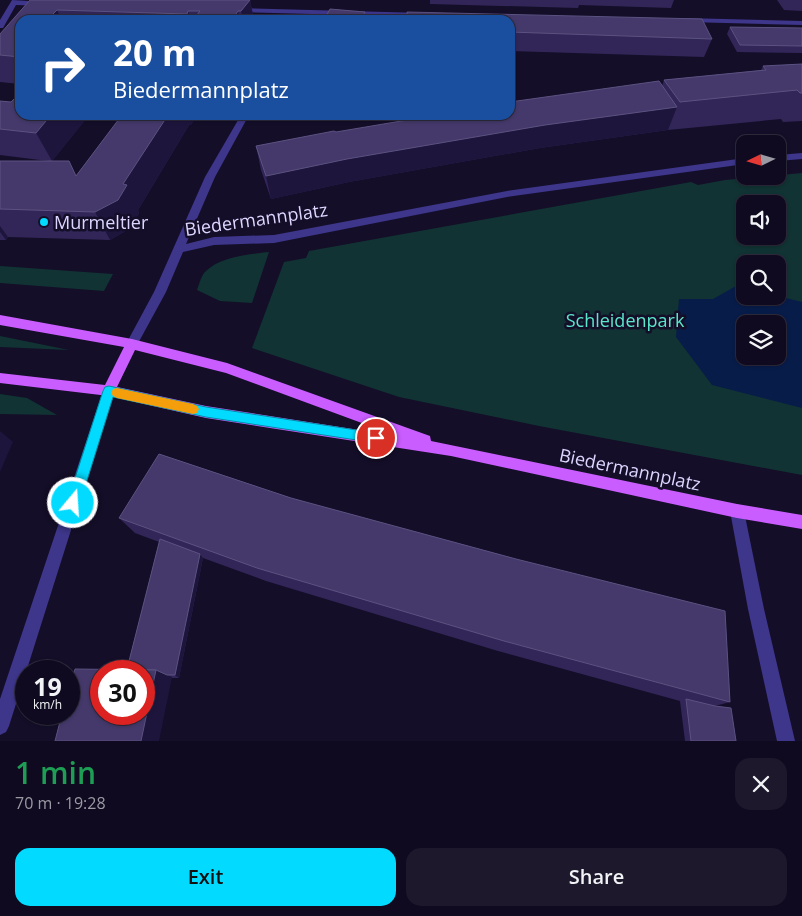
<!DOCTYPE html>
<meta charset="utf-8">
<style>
body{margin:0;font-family:"Open Sans",sans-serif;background:#1d182c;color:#f1f3f6;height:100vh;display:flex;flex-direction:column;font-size:19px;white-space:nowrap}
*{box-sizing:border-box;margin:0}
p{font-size:16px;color:#9b9aa4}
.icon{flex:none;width:28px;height:28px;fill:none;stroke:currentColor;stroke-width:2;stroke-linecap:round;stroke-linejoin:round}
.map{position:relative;height:741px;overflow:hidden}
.sheet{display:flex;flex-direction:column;background:#0f0a1f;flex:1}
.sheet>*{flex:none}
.guide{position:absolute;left:15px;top:15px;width:500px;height:105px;border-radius:15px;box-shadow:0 1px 4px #0004,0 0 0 1px #2f2b3d;background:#1a4fa0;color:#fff;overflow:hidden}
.needle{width:32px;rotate:265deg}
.controls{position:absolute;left:736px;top:135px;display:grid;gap:10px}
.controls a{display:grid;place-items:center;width:50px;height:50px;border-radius:10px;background:#0f0a1f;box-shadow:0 1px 4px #0004,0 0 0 1px #2f2b3d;font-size:25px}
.speed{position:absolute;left:15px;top:660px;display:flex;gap:10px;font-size:25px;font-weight:700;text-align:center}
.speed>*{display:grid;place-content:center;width:65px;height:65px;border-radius:50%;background:#0f0a1f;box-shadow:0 1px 4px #0004,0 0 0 1px #2f2b3d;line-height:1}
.speed small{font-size:12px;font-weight:400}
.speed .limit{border:8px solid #d22;background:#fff;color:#111}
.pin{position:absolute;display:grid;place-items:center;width:42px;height:42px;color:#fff;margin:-21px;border:2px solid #fff;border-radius:50%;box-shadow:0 1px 5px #0007}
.me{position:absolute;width:55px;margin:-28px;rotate:18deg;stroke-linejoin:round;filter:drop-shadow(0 0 4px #0008)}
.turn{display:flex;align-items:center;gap:18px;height:105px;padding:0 15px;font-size:22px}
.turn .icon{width:65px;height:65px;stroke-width:2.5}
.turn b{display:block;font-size:35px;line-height:42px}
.round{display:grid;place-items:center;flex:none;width:52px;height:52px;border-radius:15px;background:#1d182c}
.head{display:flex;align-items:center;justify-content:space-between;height:85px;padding:0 15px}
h1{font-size:30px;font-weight:600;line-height:38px;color:#1e9e55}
.primary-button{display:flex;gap:10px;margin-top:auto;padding:10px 15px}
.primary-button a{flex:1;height:58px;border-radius:15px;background:#02daff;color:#111;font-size:20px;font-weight:600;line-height:58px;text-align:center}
.primary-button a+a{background:#1d182c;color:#f1f3f6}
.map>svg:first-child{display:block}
.green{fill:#133;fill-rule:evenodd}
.water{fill:#071c49;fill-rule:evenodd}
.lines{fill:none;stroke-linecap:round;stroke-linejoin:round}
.minor{fill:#3d368b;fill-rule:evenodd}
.major{fill:#ca5dff;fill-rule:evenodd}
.wall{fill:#322658}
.shaded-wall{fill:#1e153d}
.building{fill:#44396a;stroke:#5c5281;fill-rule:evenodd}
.route{fill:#02daff;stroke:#018ea6}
.slow{fill:#f59e0b}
.poi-dot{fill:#02daff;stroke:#140e29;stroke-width:2}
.labels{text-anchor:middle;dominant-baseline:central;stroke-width:5;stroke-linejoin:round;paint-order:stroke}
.street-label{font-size:18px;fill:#ddd6ff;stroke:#140e29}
.poi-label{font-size:18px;fill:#ddd6ff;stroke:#140e29;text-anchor:start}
.park-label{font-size:18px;fill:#5ae7ca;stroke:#140e29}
</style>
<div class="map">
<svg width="802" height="741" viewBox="0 0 802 741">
<rect width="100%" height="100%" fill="#140e29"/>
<g class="green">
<path d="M802 173V475L539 426 399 397 252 348 284 262 306 258 309 251 691 182 698 185 725 180ZM745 204H778V236H745ZM745 264H778V296H745ZM745 324H778V356H745Z"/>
<path d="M269 252 252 303 220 301 197 290C199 285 201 276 205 272 219 257 250 254 269 252Z"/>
<polygon points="0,266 113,274 104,291 0,283"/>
<polygon points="0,336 69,350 0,347"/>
<polygon points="0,394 27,398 57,415 0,414"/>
</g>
<path class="water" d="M736 286 745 288V296H778L802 302V408L712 385 676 337 679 299H713ZM745 324H778V356H745Z"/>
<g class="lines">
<g class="minor">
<polygon points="12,0 45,2 49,4 45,6 16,5 3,28 0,28 0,20"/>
<polygon points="234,8 424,13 428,15 424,17 237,12 233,10"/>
<polygon points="684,18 802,21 802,25 687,22 684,22"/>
<polygon points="241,115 249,115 215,177 186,244 214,237 274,235 507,191 745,158 745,164 507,197 274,243 214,245 183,252 166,292 136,347 128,347 126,344 154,292 205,177"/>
<polygon points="802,153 802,159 778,161 778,155"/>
<polygon points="109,386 114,387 115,391 9,726 6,732 0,735 0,699 103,391 104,387"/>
<polygon points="737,504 742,506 744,511 764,609 795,741 777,741 748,609 730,511 732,506"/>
</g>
<path class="major" d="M0 315 132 339 227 363 430 436 431 441 737 504 802 515V529L737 518 451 456 206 418 109 396 0 383V373L105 385 124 347 0 325ZM135 350 226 373 397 436 206 406 117 387Z"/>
</g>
<g class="wall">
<polygon points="30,0 250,0 254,20 20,20 20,84 0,82 0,34"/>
<polygon points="430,0 674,0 671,8 579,5 578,8 430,4"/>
<polygon points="777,0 802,0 802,11 784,10"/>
<polygon points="510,20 712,39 704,57 510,51"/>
<polygon points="730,27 802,28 802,53 737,52 727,34"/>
<polygon points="802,64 802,121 783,122 781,119 668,130 540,148 349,182 271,199 261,170 256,146 336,132 662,86 664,80 761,70 763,66"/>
<polygon points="0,101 89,115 52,161 77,176 122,115 192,124 189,125 138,210 139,213 131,228 110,240 8,237 6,240 0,240 0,161 48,161 0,155"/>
<polygon points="289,115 328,115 325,121 289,117"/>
<polygon points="119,518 730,702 715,706 736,741 685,741 680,701 498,651 266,581 203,558 179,678 172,678 127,669 159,542 135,533"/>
</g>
<g class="shaded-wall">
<polygon points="250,0 254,20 243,20 241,11"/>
<polygon points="57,10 62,20 49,20 48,19"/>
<polygon points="188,11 191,20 188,20 187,14"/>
<polygon points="238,11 240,20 232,20"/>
<polygon points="365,12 365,20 361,20"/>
<polygon points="677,107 668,130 540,148 349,182 271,199 266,176 347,159 545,125"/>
<polygon points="51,115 89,115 52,161 36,133"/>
<polygon points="168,115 197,115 192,124 189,125 138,210 139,213 131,228 110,240 95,212 123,184"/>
<polygon points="324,115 328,115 325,121"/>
<polygon points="0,226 8,237 6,240 0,232"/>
<polygon points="0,431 13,442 0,472"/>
<polygon points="200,554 203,558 179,678 175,675"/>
<polygon points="156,670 172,677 159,741 141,741"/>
</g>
<g class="building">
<polygon points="30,0 250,0 241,11 238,11 232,20 193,20 200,11 188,11 187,14 57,10 48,19 54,19 53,20 20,20 20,57 0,55 0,34"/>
<polygon points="330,9 365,12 361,20 324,20"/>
<polygon points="407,12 702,19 712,39 510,32 510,20 407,20"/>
<polygon points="730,27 802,28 802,46 740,45"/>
<polygon points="802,64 802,93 800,93 797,90 680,102 664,80 766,70 763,66"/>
<polygon points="659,81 677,107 545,125 347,159 266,176 256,146 334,131 336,132 437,115 510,115 510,102"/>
<polygon points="20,93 20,115 51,115 36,133 0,129 0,101 11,102"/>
<polygon points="122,115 168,115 123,184 127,185 118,200 95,212 0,209 0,161 69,161 76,176"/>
<polygon points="159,454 291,498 516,559 725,611 730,702 504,641 257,568 119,518"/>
<polygon points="160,539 200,554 175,675 167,675 156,670 127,669"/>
<path d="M75 669 156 670 141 741H55L62 714H69V691ZM101 671H144V714H101Z"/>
<polygon points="686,699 715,706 731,708 736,741 691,741"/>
</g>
<polygon class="route" points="109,386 206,407 376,433 380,434 382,438 380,442 376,443 206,417 113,397 80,503 78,507 73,509 69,507 67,503 103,391 105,387"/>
<polygon class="slow" points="117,388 193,404 197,406 199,409 197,413 193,414 117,398 113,396 111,393 113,389"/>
<circle class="poi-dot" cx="44" cy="222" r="5"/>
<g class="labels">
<g class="street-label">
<text transform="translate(256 219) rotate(-8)">Biedermannplatz</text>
<text transform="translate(630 469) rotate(12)">Biedermannplatz</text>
</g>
<g class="poi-label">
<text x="54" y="222">Murmeltier</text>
</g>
<g class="park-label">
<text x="625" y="320">Schleidenpark</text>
</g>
</g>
</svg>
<div class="controls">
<a><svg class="needle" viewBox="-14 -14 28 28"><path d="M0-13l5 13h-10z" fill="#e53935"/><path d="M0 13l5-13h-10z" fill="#9b9aa4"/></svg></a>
<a><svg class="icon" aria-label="sound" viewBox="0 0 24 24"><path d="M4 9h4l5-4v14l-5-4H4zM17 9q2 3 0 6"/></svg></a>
<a><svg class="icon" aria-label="search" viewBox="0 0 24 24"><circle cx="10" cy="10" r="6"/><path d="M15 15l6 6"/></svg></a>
<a><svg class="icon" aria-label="layers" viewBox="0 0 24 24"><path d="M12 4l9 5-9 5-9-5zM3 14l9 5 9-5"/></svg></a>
</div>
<div class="speed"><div>19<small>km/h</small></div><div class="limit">30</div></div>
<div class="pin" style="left:376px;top:438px;background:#d93025"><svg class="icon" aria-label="arrive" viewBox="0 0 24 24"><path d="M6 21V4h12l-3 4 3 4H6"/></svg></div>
<svg class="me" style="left:73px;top:503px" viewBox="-20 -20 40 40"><circle r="17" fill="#02daff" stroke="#fff" stroke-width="3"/><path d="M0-11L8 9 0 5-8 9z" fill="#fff"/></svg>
<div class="guide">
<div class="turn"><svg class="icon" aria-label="right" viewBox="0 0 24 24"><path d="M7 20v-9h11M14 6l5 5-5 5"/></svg><div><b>20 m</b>Biedermannplatz</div></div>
</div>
</div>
<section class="sheet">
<div class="head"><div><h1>1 min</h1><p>70 m · 19:28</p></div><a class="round"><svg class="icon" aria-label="close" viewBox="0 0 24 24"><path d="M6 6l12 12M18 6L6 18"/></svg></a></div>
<div class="primary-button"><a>Exit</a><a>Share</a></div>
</section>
